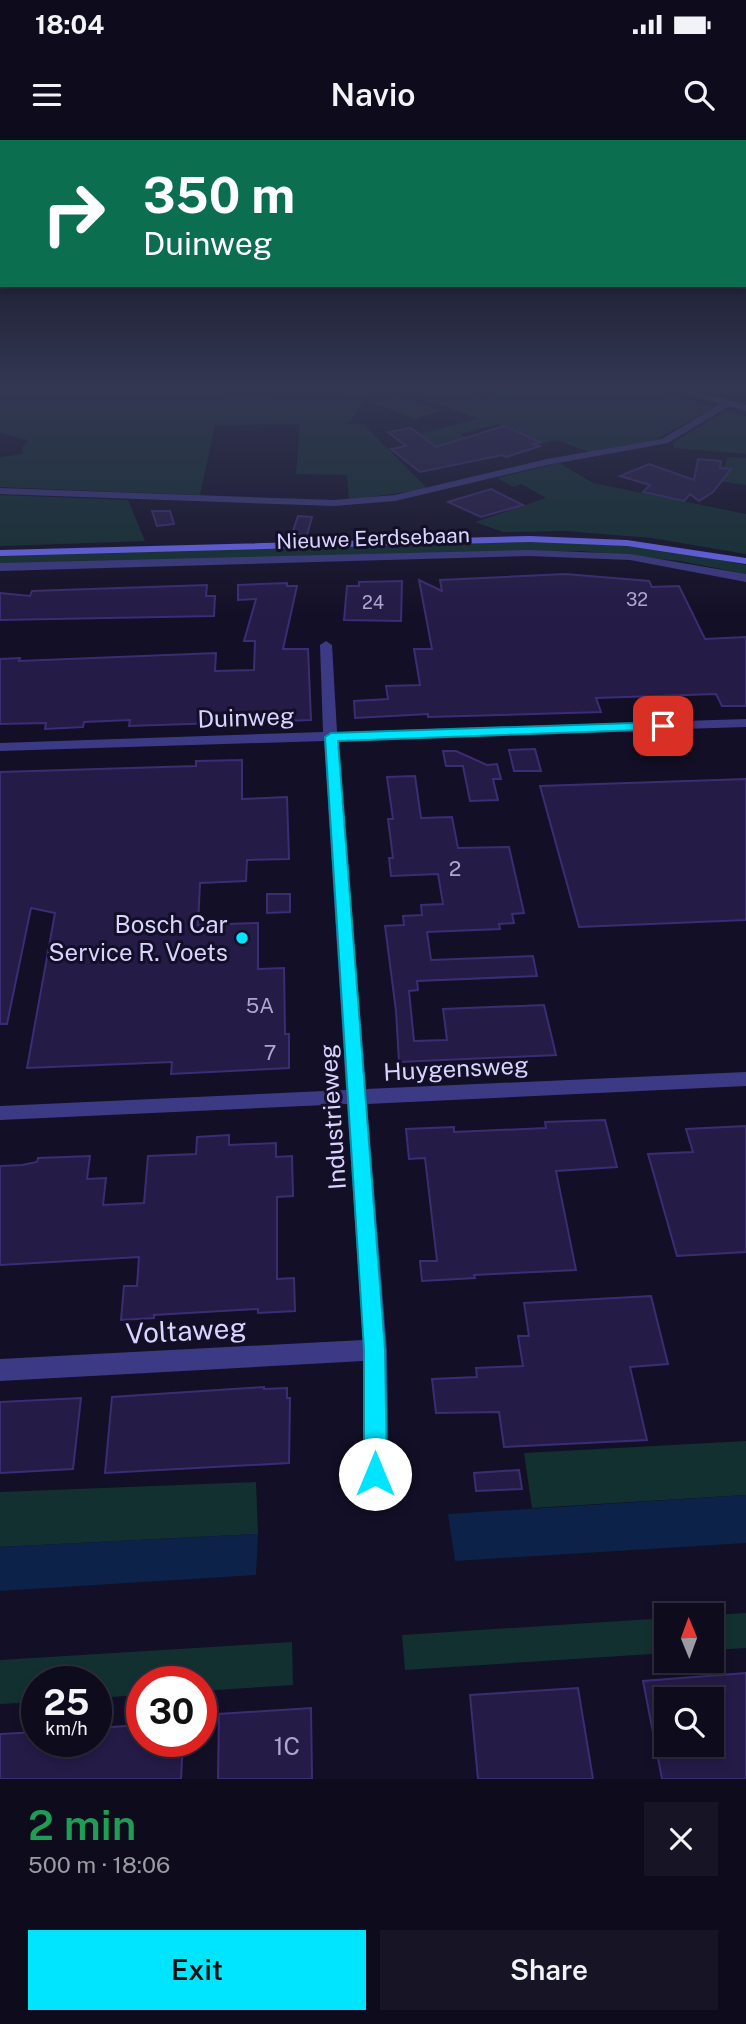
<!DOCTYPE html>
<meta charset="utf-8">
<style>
body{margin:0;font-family:"Public Sans",sans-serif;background:#171425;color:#f1f3f6;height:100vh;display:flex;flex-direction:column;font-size:26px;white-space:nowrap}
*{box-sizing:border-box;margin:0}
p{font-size:23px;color:#9b9ba3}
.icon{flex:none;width:38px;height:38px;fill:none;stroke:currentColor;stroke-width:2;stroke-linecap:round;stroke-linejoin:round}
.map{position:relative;height:1639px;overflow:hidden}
.drawer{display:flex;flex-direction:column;background:#0e0b1c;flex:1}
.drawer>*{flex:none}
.top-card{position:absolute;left:0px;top:0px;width:747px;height:147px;box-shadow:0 4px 10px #0003,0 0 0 2px #2e2b3b;background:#0b6e4f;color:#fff;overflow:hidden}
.needle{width:46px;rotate:359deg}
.buttons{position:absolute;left:654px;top:1463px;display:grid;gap:14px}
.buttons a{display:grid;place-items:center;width:70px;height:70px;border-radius:0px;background:#0e0b1c;box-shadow:0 4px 10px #0003,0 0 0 2px #2e2b3b;font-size:35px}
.speed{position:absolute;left:21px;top:1526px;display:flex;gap:14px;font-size:35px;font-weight:700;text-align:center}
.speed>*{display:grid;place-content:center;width:91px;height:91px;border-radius:50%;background:#0e0b1c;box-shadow:0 4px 10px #0003,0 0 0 2px #2e2b3b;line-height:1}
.speed small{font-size:18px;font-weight:400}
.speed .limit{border:10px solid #d22;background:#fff;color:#111}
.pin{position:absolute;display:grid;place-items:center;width:60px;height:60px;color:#fff;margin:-30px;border-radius:14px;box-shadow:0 4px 10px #0006}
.me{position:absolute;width:77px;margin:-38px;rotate:0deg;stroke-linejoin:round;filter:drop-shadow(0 0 5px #0008)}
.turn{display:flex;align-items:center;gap:24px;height:147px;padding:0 28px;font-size:32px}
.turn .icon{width:91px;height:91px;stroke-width:2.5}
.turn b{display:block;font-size:49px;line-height:60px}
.round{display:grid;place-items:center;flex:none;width:74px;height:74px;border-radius:0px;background:#171425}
.headline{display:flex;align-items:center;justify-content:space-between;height:119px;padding:0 28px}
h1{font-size:42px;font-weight:600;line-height:52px;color:#1e9e55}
.action{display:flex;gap:14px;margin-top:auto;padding:14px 28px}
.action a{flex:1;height:80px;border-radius:0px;background:#00e5ff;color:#111;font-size:28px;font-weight:600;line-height:80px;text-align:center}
.action a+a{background:#171425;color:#f1f3f6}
.status{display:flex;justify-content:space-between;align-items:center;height:49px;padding:0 35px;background:#0e0b1c;direction:ltr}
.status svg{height:19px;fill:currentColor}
header{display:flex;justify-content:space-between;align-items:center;height:91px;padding:0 28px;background:#0e0b1c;font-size:32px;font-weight:600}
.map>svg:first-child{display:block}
.green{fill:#12302f}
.water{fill:#0c2248}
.building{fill:#241b47;stroke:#3b2d73;stroke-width:2;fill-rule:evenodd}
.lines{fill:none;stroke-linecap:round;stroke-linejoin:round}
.minor{fill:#3d3a85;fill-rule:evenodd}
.secondary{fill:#6f6bff;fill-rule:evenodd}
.route{fill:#00e5ff;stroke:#0095a6;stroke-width:2}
.poi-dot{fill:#00e5ff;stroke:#130f26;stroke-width:2.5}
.labels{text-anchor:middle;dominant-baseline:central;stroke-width:6;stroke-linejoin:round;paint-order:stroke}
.far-number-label{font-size:18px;fill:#aca6d1}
.far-street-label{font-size:21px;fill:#d9d4ff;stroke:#130f26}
.number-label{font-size:21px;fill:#aca6d1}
.street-label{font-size:24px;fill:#d9d4ff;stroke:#130f26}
.poi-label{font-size:24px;fill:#d9d4ff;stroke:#130f26;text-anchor:end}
.near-number-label{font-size:24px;fill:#aca6d1}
.near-street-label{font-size:28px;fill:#d9d4ff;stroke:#130f26}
</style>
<div class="status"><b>18:04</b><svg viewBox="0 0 49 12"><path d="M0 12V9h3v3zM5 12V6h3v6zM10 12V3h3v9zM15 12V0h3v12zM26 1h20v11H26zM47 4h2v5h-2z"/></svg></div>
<header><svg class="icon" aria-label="menu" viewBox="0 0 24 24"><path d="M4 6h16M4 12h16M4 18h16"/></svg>Navio<svg class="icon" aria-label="search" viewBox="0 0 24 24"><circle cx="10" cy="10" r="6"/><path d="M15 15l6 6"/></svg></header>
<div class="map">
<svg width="746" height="1639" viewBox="0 0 746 1639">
<rect width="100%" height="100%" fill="#130f26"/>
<g class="green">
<polygon points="13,247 215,247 217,254 337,262 353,247 373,247 351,281 345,284 363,284 428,349 349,360 347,335 296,334 300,284 215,285 200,355 0,347 0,317 23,314 22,308 28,300 0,293 0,252"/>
<polygon points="394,247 449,247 484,259 510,247 642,247 714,267 655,300 589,312 557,300 540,304 498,284 460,294 479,307 447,315 420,294 477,279"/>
<polygon points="396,256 441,271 415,279 373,263"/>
<polygon points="726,271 746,276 746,314 674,308 673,304 677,300"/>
<polygon points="728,317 746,318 746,345 718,341"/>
<polygon points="559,323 593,343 746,374 746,414 652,398 566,391 503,392 475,382 546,358 521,344 514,347 497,338"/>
<polygon points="0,355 128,360 145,401 0,406"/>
<path d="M559 401C622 404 684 412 746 425V434L680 421 582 411 0 425V415Z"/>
<polygon points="746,1301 746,1355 532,1368 524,1313"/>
<polygon points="256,1342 258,1394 0,1407 0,1352"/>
<polygon points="746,1473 746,1508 712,1510 712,1475 710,1475"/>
<polygon points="667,1478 667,1513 405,1530 402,1495"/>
<polygon points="292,1502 293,1545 201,1551 201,1542 142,1542 142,1555 96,1558 96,1542 37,1542 37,1562 0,1564 0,1520"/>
</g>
<g class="water">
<polygon points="746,1355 746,1403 455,1421 448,1374"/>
<polygon points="258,1394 256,1435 0,1451 0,1407"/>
</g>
<g class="building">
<polygon points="504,286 540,302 533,304 540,306 506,317 502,315 420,332 391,309 406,306 388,292 411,288 436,307"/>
<polygon points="698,319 721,321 720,328 731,329 713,352 699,361 690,354 684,361 643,352 650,345 620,336 649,324 694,340"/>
<polygon points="491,349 523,365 481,377 448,362"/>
<polygon points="152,371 170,371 174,384 157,386"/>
<polygon points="298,376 312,377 307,395 292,394"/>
<polygon points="565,434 649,441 652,447 679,446 705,499 746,497 746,566 722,566 716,554 596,558 601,572 428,577 428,574 355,578 354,561 388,559 386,546 420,545 414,509 432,509 419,440 442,451 440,440"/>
<polygon points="402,441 401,481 344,480 347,446 359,446 359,442"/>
<polygon points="287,443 287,446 297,446 283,509 308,509 311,580 129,586 130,580 84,582 83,587 45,589 46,583 0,584 0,519 20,518 19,521 216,513 215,531 254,530 255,501 244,501 256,459 238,460 238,445"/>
<polygon points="207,445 206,456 215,456 214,476 0,480 0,453 30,456 32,451"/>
<polygon points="535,609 541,631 514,631 509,610"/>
<polygon points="443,611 456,611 487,625 497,624 501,639 493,639 498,660 470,661 463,626 446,626"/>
<polygon points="242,620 242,659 287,657 289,719 247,720 246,741 200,743 198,785 258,783 258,829 284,828 285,894 289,894 289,928 171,934 172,922 27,928 55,773 31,768 7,884 0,884 0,632 196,626 196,621"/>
<polygon points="415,636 421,678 452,677 458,708 509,707 524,773 512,774 514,783 499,784 500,789 427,792 431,820 533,816 537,836 417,841 418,850 409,851 414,901 447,900 443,869 544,865 556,915 399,922 396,871 385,786 404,785 403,776 422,775 421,765 443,764 438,734 391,736 389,718 393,718 388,679 393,679 387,637"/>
<polygon points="746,639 746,780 579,787 540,646"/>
<polygon points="267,754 290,754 290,772 267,773"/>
<polygon points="605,980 617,1027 556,1031 576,1130 474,1135 475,1138 422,1141 420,1121 437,1121 425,1018 409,1019 406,989 454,987 454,992 546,988 545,982"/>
<polygon points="746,986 746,1112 677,1116 648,1014 693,1012 686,989"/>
<polygon points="229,995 229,1005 276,1003 276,1017 292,1016 293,1056 277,1057 277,1139 294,1138 295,1171 258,1173 258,1169 154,1175 154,1178 121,1180 124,1146 137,1146 139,1117 0,1125 0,1026 22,1025 37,1022 38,1018 90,1016 87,1039 106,1038 103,1065 144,1063 148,1016 196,1014 197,997"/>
<polygon points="651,1156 668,1224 630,1227 647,1300 504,1307 499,1272 436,1273 432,1239 477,1237 476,1228 523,1226 518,1196 529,1196 524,1163"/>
<polygon points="264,1247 264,1249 287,1248 287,1258 290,1258 289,1323 105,1333 112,1257"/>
<polygon points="81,1258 73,1329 0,1333 0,1262"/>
<polygon points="519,1330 522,1349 476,1351 474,1333"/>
<path d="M746 1533V1639H662L643 1541ZM667 1559H712V1605H667Z"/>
<polygon points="578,1548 593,1639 478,1639 470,1555"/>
<polygon points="311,1568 312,1639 218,1639 219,1574"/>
<polygon points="142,1585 142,1601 183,1601 181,1639 0,1639 0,1594 37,1592 37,1601 96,1601 96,1588"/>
</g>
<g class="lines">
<g class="minor">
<polygon points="0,247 7,247 0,251"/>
<polygon points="666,247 682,247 746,265 746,271 729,266 668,303 547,325 395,361 334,366 0,354 0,348 334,360 395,355 547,319 662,299 720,264"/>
<polygon points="529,410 630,414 746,434 746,442 630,420 529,416 0,431 0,423"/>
<polygon points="326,501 332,505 337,592 746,579 746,587 338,600 366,949 746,932 746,946 367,964 387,1210 389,1354 385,1363 376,1366 367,1363 363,1354 363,1221 0,1241 0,1219 363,1200 347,964 0,980 0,966 346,950 324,601 0,611 0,603 323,592 320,505"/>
</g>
<polygon class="secondary" points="530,396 627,400 746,418 746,424 627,406 530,402 0,416 0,410"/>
</g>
<linearGradient id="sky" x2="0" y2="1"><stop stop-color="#0a0815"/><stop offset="0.52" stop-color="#333752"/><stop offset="1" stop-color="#333752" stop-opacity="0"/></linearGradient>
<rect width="746" height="477" fill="url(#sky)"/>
<polygon class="route" points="663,582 669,586 668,589 338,601 385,1210 387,1334 383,1341 375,1345 367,1341 364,1334 364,1210 325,597 331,593"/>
<circle class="poi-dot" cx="242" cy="798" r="7"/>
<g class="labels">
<g class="far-number-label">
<text x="637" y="459">32</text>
<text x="373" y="462">24</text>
</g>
<g class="far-street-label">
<text transform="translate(373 398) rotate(-2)">Nieuwe Eerdsebaan</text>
</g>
<g class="number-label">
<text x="455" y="728">2</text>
<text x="260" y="865">5A</text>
<text x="270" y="912">7</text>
</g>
<g class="street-label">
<text transform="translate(246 577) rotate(-2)">Duinweg</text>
<text transform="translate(456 928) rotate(-3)">Huygensweg</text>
<text transform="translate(332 977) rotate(-94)">Industrieweg</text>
</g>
<g class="poi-label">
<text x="228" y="784">Bosch Car<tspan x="228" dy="28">Service R. Voets</tspan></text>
</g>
<g class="near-number-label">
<text x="287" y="1606">1C</text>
</g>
<g class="near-street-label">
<text transform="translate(186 1190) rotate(-3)">Voltaweg</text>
</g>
</g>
</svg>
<div class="buttons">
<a><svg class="needle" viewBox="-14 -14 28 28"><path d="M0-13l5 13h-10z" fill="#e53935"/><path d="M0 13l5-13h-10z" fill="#9b9ba3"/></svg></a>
<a><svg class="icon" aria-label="search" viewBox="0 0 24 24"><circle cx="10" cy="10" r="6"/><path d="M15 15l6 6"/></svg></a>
</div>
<div class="speed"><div>25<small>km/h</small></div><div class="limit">30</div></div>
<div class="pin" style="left:663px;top:586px;background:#d93025"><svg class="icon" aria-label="arrive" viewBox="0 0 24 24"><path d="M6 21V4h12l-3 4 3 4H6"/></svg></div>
<svg class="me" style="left:375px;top:1334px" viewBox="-20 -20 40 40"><circle r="19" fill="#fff"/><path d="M0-13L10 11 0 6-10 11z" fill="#00e5ff"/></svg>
<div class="top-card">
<div class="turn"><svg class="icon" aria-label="right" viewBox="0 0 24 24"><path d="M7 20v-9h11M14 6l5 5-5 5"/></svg><div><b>350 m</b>Duinweg</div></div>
</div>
</div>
<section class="drawer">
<div class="headline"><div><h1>2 min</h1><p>500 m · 18:06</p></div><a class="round"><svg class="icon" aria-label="close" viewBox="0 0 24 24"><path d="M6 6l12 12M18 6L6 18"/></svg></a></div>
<div class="action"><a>Exit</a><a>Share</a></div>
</section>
